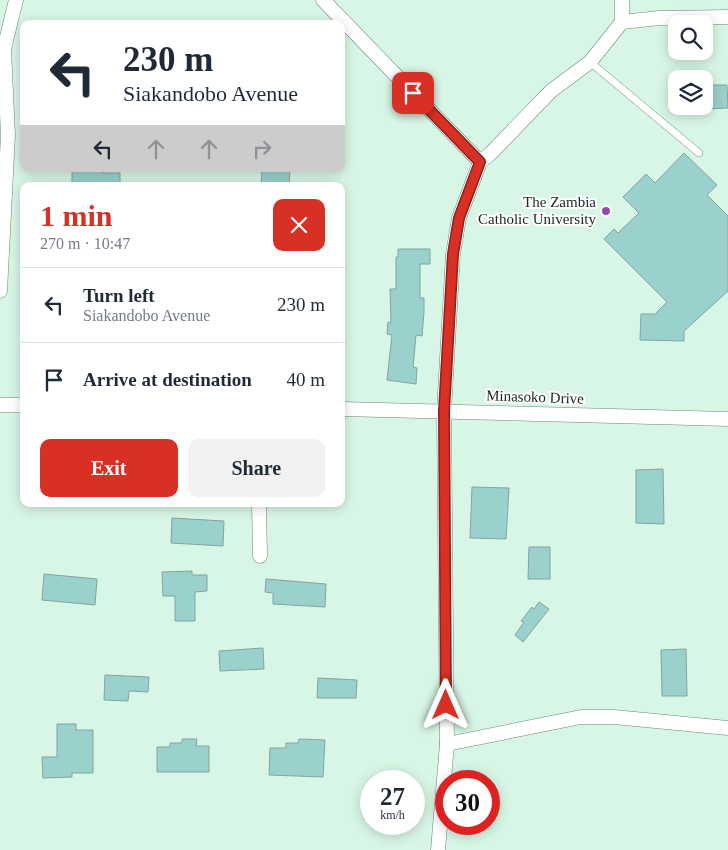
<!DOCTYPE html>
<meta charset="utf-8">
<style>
body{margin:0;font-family:Georgia,serif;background:#f2f2f3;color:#1f2937;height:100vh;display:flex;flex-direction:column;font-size:19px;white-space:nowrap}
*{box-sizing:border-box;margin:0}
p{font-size:16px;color:#747a83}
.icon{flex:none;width:28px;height:28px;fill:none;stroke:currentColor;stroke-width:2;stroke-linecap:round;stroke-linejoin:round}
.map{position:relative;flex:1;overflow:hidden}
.side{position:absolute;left:20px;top:182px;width:325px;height:325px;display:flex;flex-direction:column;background:#fff;border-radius:10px;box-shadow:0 2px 12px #0003}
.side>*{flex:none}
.hud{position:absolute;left:20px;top:20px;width:325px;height:152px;border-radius:10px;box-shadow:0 2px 12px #0003;background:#fff;color:#1f2937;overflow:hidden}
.buttons{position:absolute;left:668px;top:15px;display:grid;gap:10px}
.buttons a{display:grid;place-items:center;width:45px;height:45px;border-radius:10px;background:#fff;box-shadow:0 2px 12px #0003;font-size:25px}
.speed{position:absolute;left:360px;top:770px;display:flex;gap:10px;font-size:25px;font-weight:700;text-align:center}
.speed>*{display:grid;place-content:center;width:65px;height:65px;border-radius:50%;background:#fff;box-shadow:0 2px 12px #0003;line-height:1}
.speed small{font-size:12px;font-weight:400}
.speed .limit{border:8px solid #d22;background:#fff;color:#111}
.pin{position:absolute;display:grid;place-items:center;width:42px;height:42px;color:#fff;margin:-21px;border-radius:10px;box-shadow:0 2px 8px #0006}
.me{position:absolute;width:55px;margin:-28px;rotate:0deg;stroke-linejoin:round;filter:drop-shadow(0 0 4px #0008)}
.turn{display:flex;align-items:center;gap:18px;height:105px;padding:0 20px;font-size:22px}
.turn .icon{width:65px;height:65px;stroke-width:2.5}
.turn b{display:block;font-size:35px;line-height:42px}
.lanes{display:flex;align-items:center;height:48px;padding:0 20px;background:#0003;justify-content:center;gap:25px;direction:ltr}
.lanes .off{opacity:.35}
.round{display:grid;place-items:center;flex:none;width:52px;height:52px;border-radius:10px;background:#f2f2f3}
.headline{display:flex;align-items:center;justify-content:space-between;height:85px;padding:0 20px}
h1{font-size:30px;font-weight:800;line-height:38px;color:#d93025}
.cta{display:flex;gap:10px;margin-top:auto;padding:10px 20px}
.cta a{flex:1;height:58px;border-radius:10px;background:#d93025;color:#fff;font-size:20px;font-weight:800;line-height:58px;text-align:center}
.cta a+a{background:#f2f2f3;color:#1f2937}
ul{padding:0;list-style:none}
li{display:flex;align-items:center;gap:15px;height:75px;padding:0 20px;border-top:1px solid #e0e1e3}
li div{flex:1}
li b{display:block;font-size:19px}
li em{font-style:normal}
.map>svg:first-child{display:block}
.building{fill:#9ad1cd;stroke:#81a4a1}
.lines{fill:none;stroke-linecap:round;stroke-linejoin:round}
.service-casing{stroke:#6d8778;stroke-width:8}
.minor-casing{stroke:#6d8778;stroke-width:15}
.service{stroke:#fff;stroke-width:7}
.minor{stroke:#fff;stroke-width:14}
.route-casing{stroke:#8d1f18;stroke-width:12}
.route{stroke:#d93025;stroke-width:9}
.poi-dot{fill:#9548b9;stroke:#fff;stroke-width:2}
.labels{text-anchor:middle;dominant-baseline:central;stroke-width:4;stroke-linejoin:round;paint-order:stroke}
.poi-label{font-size:15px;fill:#19241e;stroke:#fff;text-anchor:end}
.street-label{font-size:15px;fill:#19241e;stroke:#fff}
</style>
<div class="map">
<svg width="728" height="850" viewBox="0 0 728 850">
<rect width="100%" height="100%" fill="#d8f6e5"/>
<g class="building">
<polygon points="704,85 727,85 728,108 704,109"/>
<polygon points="684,153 717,185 707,195 728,216 728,291 684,331 684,341 640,340 641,314 655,314 667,302 604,239 614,229 618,233 639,213 623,197 646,174 655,183"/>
<polygon points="72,169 103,169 103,173 120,173 120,186 72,186"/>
<polygon points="262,169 290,169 289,186 261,186"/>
<polygon points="398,249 430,249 430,264 420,264 420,298 424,298 424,312 422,336 416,335 413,367 417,368 416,384 387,380 392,335 387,334 388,322 391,323 390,289 396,289 396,257 398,257"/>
<polygon points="663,469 664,524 636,523 636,470"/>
<polygon points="472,487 509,488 506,539 470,538"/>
<polygon points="172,518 224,521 223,546 171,543"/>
<polygon points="529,547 550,547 550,579 528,579"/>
<polygon points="192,571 192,575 207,575 207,591 195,592 195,621 175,621 175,596 163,596 162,572"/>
<polygon points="44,574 97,579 95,605 42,600"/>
<polygon points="266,579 326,584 325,607 273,604 273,593 265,592"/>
<polygon points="539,602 549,609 523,642 515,635 524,622 521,621 532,607 534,609"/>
<polygon points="263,648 264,669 220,671 219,651"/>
<polygon points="686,649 687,696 662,696 661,650"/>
<polygon points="105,675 149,677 148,692 129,691 128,701 104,700"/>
<polygon points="318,678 357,680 356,698 317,698"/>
<polygon points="57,724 76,724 76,730 93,730 93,773 72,773 72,777 43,778 42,757 57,757"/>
<polygon points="182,739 197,739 196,746 209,746 209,772 157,772 157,747 170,747 170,743 182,743"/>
<polygon points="299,739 325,740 323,777 269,775 270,748 286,748 286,743 298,743"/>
</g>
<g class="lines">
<g class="service-casing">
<polyline id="service" points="590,62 699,153"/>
</g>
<g class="minor-casing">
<g id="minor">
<polyline points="323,0 480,162"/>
<polyline points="622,0 622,22"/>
<polyline points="0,291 8,135 4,49 16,0"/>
<polyline points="0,405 24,405"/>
<polyline points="341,409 728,419"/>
<polyline points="259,504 260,556"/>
<polyline points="447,744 581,717 614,717 728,728"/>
<polyline points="438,850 447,744 444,411 453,254 459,218 480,162 490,154 551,91 590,62 622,22 659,18 728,17"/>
</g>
</g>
<use href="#service" class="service"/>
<use href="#minor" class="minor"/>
</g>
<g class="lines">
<g class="route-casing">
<polyline id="route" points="413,93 480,162 459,218 453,254 444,411 446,705"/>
</g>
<use href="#route" class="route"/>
</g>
<circle class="poi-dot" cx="606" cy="211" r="5"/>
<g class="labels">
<g class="poi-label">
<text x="596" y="202">The Zambia<tspan x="596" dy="17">Catholic University</tspan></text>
</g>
<g class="street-label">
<text transform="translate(535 397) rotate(2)">Minasoko Drive</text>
</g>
</g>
</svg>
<div class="buttons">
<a><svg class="icon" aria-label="search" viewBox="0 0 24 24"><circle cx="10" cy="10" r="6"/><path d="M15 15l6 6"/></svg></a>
<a><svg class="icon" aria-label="layers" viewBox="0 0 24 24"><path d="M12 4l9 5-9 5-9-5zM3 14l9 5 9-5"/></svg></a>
</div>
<div class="speed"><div>27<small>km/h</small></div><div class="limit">30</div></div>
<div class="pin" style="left:413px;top:93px;background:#d93025"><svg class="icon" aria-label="arrive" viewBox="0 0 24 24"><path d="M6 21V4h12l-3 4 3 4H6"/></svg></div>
<svg class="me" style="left:446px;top:705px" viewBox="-20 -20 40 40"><path d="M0-17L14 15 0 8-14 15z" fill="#d93025" stroke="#fff" stroke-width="4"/></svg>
<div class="hud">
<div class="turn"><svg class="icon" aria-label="left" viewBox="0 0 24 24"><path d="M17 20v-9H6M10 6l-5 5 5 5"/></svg><div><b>230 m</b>Siakandobo Avenue</div></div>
<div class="lanes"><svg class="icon" aria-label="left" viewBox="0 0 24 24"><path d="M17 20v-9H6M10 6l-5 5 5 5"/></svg><svg class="icon off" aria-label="ahead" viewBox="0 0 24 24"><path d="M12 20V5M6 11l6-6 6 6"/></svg><svg class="icon off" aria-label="ahead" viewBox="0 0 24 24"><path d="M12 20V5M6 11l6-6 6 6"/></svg><svg class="icon off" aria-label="right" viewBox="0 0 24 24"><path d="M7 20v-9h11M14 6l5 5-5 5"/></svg></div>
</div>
<section class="side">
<div class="headline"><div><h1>1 min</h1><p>270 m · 10:47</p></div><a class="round" style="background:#d93025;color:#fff"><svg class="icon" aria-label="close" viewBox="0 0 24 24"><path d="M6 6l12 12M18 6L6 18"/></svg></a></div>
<ul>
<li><svg class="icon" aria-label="left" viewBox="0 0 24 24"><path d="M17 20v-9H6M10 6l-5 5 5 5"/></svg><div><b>Turn left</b><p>Siakandobo Avenue</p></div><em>230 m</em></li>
<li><svg class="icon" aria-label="arrive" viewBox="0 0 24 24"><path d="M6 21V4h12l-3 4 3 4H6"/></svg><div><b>Arrive at destination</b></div><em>40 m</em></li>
</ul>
<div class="cta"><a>Exit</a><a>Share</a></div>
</section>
</div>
